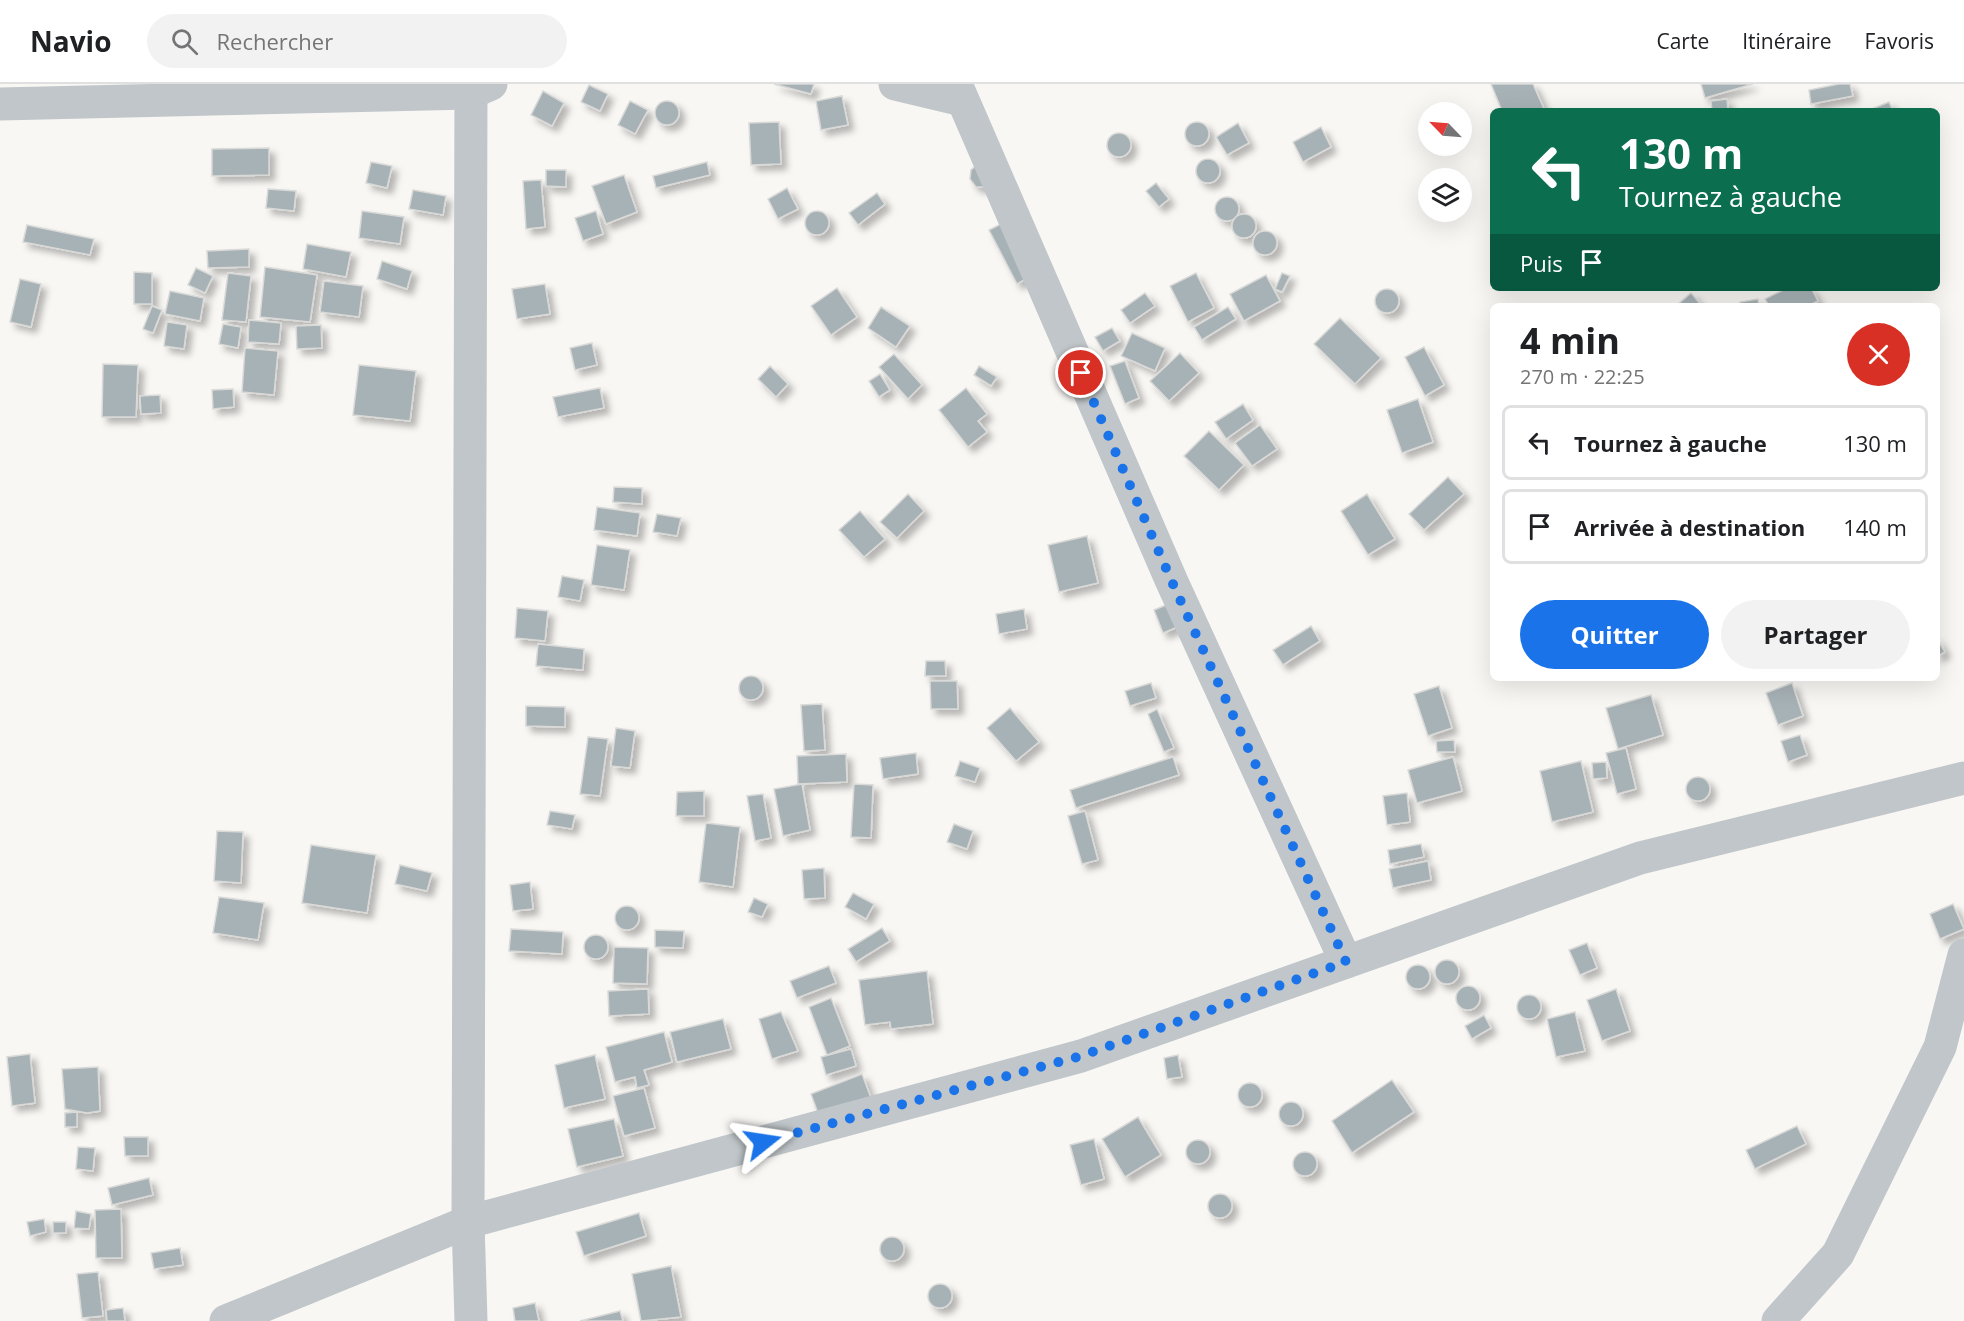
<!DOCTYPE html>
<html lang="fr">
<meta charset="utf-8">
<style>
body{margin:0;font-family:"Open Sans",sans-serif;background:#f2f2f2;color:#202124;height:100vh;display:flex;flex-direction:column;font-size:22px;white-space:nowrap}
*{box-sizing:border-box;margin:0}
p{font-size:20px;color:#757577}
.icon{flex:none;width:33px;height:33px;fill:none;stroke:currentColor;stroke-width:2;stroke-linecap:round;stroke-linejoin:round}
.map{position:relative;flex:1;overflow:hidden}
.side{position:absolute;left:1490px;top:219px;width:450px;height:378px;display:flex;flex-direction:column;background:#fff;border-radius:9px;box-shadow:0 6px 24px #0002}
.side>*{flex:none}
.top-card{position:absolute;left:1490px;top:24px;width:450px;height:183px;border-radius:9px;box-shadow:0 6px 24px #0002;background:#0b6e4f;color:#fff;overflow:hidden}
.needle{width:39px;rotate:295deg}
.controls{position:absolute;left:1418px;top:18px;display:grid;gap:12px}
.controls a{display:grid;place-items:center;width:54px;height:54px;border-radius:50%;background:#fff;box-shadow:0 6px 24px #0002;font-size:30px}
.pin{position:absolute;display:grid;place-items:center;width:51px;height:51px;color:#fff;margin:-26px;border:3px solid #fff;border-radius:50%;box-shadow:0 2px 6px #0007}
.me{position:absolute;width:66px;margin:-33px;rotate:75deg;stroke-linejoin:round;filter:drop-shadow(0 0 4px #0008)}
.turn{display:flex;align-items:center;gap:21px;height:126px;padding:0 30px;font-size:27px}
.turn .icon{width:78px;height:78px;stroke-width:2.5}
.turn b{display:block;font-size:42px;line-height:51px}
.then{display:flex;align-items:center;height:57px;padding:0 30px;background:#0003;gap:12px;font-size:22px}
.round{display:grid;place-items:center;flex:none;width:63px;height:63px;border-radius:32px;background:#f2f2f2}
.head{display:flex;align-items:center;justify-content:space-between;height:102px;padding:0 30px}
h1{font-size:36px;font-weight:700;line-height:45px}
.cta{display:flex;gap:12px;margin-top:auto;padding:12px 30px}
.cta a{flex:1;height:69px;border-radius:36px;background:#1a73e8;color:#fff;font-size:24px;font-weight:700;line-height:69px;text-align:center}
.cta a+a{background:#f2f2f2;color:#202124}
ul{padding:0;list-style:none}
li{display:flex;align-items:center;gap:18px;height:75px;margin:0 12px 9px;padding:0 18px;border:3px solid #e0e0e0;border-radius:9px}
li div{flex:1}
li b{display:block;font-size:22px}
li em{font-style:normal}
header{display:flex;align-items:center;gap:36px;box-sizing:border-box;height:84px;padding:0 30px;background:#fff;border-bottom:2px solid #e0e0e0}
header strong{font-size:28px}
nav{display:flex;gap:33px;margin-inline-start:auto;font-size:21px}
.search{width:420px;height:54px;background:#f2f2f2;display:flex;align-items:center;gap:15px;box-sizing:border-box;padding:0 21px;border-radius:33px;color:#757577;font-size:22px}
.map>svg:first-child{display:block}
.building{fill:#a7b2b6;stroke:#d9d9d7;stroke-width:1.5;filter:url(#shadow)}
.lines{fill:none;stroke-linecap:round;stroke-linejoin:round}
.minor{stroke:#c0c6c9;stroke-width:33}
.route{stroke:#1a73e8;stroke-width:10;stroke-dasharray:0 18}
</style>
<header>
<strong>Navio</strong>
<div class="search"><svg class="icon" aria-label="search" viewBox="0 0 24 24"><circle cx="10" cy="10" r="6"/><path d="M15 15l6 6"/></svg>Rechercher</div>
<nav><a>Carte</a><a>Itinéraire</a><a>Favoris</a></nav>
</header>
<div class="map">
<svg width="1964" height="1237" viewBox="0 0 1964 1237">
<defs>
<filter id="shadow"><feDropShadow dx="5.5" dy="5.5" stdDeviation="3" flood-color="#0004"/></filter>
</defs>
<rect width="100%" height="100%" fill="#f8f7f4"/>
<g class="building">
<polygon points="774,0 814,0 811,10"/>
<polygon points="1491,0 1533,0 1545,27 1502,27"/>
<polygon points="1701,0 1753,0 1705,14"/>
<polygon points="1839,0 1850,0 1853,12 1811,20 1809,6"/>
<polygon points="589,1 608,10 600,27 581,18"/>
<polygon points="543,7 564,19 552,42 531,31"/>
<polygon points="842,12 848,41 821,46 816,17"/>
<polygon points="1727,15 1728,27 1712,27 1711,17"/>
<polygon points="630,17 648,26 635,50 618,41"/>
<circle cx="667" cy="29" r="12"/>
<polygon points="1889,18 1893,27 1867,27"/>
<polygon points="779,38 781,80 751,81 749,39"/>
<circle cx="1197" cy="50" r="12"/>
<polygon points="1238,39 1249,59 1227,71 1216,53"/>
<polygon points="1321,43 1331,63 1303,78 1293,58"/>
<circle cx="1119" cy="61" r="12"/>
<polygon points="269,64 269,91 212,92 212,65"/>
<circle cx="1208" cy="87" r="12"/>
<polygon points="371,78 392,82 387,104 366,99"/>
<polygon points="707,78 710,91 656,104 653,92"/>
<polygon points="978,80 985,103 976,103 970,95 971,86"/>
<polygon points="546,86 566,86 566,103 546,102"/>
<polygon points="624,91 637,128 606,140 592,102"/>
<polygon points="541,96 545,143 526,145 523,97"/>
<polygon points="1156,99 1169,115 1159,123 1146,107"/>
<polygon points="787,104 798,125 778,135 768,115"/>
<polygon points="268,105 296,107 294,127 266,124"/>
<polygon points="413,106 446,112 443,131 409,125"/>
<polygon points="877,109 885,120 858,141 849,129"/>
<circle cx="1227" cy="125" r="12"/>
<polygon points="362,127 404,133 400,160 359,154"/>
<polygon points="596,127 603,150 583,157 575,134"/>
<circle cx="817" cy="139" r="12"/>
<circle cx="1244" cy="142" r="12"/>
<polygon points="1007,137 1035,190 1017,200 989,146"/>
<polygon points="27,141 94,155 90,171 23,158"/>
<circle cx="1265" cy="159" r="12"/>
<polygon points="307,160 351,168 346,193 303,185"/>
<polygon points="249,165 249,183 208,184 207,167"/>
<polygon points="382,177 412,187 407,205 377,195"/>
<polygon points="265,183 317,191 310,238 260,233"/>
<polygon points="196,184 213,192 205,209 188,201"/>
<polygon points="134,188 152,189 152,220 134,220"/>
<polygon points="228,189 251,192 246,238 222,236"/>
<polygon points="1196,189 1214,224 1188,238 1170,202"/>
<polygon points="1282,189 1290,192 1282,208 1275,205"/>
<polygon points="1266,191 1280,217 1244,237 1230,210"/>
<polygon points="20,195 41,200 31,243 10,238"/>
<polygon points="324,197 363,202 359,233 320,228"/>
<polygon points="545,200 550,230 517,235 512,205"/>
<polygon points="837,204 857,233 831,251 811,222"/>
<polygon points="1787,204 1811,204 1818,217 1808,222 1769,222 1765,215"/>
<circle cx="1387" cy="217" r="12"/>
<polygon points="170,207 204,214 200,237 165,230"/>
<polygon points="1145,209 1155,222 1130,239 1121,226"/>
<polygon points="1691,209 1702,222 1676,222"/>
<polygon points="1758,215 1759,222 1741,222 1740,218"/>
<polygon points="152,222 162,226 153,249 143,245"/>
<polygon points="881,223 910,242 896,263 868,244"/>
<polygon points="1228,223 1236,235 1202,256 1194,243"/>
<polygon points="1340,234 1381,274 1355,300 1314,260"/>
<polygon points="249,236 281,239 279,260 248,258"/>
<polygon points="167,238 187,241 184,265 164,262"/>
<polygon points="223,240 241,243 238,264 219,260"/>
<polygon points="321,241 322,264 297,265 296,242"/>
<polygon points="1112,244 1120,257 1103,267 1095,253"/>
<polygon points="1132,249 1165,264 1155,287 1121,272"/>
<polygon points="592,259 597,281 575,286 570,264"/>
<polygon points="1424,263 1444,301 1425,312 1405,273"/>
<polygon points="245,264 278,267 274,311 242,308"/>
<polygon points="1180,269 1199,289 1169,317 1150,297"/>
<polygon points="894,270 922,301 908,315 879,283"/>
<polygon points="1125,277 1139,314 1125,320 1110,282"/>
<polygon points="103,280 138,281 136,333 102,333"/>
<polygon points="359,281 416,287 410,337 353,331"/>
<polygon points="770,282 788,300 776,313 758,295"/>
<polygon points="979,282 997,293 991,302 974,291"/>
<polygon points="880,290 890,306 879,313 869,297"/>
<polygon points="600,304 604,324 558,333 553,313"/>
<polygon points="966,304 987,330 978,337 987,348 968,363 939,326"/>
<polygon points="233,305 234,323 213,325 212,306"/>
<polygon points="160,311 161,329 141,330 140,312"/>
<polygon points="1418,315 1433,358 1402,369 1387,326"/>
<polygon points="1243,320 1253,336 1226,355 1215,338"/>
<polygon points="1260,341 1277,365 1252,382 1235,359"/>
<polygon points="1209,347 1244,381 1219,406 1184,372"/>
<polygon points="1448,393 1464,410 1424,446 1409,430"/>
<polygon points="614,403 642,404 642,420 613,418"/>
<polygon points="908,410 924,427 897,454 880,438"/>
<polygon points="1367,410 1395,455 1368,471 1341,427"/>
<polygon points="597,423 640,429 637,452 594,446"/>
<polygon points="860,427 885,455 864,473 839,446"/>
<polygon points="657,430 681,434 677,452 653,448"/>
<polygon points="1087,452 1098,499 1059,508 1048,461"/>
<polygon points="597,461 630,466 624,506 591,501"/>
<polygon points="562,492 584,496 580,517 558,513"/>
<polygon points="1171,519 1180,542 1163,549 1154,526"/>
<polygon points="517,524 548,527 545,557 515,554"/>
<polygon points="1024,525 1027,545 999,550 996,530"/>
<polygon points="1311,542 1320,557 1283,581 1273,566"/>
<polygon points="1936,553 1945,568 1936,573"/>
<polygon points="538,560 584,565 583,586 536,582"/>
<polygon points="926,577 945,577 946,592 925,592"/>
<circle cx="751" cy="604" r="12"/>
<polygon points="930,597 957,597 958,625 931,625"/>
<polygon points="1151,599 1156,614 1130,622 1125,607"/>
<polygon points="1792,599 1803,632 1778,641 1766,609"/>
<polygon points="1439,602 1452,644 1428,652 1414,610"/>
<polygon points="1651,611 1663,651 1618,665 1606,624"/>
<polygon points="822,620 825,666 804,667 801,621"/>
<polygon points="526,622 565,623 565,643 526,642"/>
<polygon points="1010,624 1039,658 1016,677 987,644"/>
<polygon points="1157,625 1174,664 1164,668 1148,630"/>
<polygon points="616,644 635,647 630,684 611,682"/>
<polygon points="1800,651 1807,671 1788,678 1781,657"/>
<polygon points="588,653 608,655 600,712 580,710"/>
<polygon points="1454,656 1455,668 1437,668 1436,657"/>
<polygon points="1626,664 1636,705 1617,710 1606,669"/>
<polygon points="916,669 918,690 883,695 880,674"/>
<polygon points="846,670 847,698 798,700 797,672"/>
<polygon points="1173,673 1179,691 1076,724 1070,706"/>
<polygon points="1453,673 1462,707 1417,719 1408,686"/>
<polygon points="960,677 980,684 975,698 955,692"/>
<polygon points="1581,677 1593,728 1552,738 1540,687"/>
<polygon points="1606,678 1607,694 1593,695 1592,679"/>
<circle cx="1698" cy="705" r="12"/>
<polygon points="802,700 810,746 783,752 774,705"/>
<polygon points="854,700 873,701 871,754 851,753"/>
<polygon points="704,707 704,732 676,732 677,708"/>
<polygon points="1407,709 1410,738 1387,741 1383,712"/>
<polygon points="763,710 771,754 755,757 747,712"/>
<polygon points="550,727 575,731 572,745 547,741"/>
<polygon points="1085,727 1098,776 1082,780 1068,732"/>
<polygon points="706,739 740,743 733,803 699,798"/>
<polygon points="954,740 973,747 967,765 947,758"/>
<polygon points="217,747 243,748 241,799 214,797"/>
<polygon points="1421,760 1424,773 1390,780 1388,766"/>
<polygon points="311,761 376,771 367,829 302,819"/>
<polygon points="1428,777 1431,796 1393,804 1389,785"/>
<polygon points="400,781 432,789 427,807 395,800"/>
<polygon points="824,784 825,814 804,815 802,786"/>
<polygon points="530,798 533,825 513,827 510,801"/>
<polygon points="853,809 874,820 866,835 845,823"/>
<polygon points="219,813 264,819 258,856 213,849"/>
<polygon points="754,814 768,820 762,833 748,828"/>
<polygon points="1953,820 1964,845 1940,855 1930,830"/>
<circle cx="627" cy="834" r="12"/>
<polygon points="882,844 890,857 856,878 848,865"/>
<polygon points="511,845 563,848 562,870 509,867"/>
<polygon points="655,846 684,847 683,864 655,863"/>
<circle cx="596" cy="863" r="12"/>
<polygon points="1587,859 1597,884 1580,891 1569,866"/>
<polygon points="614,863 648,864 647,900 613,899"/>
<circle cx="1447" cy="888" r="12"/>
<circle cx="1418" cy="893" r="12"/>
<polygon points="829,882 836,899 797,914 790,897"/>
<polygon points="927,887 933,940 891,945 890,938 865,941 859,896"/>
<circle cx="1468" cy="914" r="12"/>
<polygon points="648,905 649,930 609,932 608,907"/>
<polygon points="1616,905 1630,947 1602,957 1587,916"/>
<circle cx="1529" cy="923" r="12"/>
<polygon points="831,914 850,962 827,971 809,923"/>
<polygon points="781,928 798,967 772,975 759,935"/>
<polygon points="1575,928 1585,967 1556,973 1547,935"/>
<polygon points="1484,931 1491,944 1472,955 1465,942"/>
<polygon points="723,935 731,965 677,978 670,948"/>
<polygon points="664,948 672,978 644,986 649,1001 637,1004 635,993 615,998 606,963"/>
<polygon points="851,965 856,982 826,991 821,973"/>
<polygon points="30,970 35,1019 12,1022 7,973"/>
<polygon points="595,971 605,1015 564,1024 555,981"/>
<polygon points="1178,971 1182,993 1167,995 1164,974"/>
<polygon points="98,983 100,1027 87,1029 65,1025 62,985"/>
<polygon points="862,990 871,1014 819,1032 811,1010"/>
<polygon points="1392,996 1414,1028 1352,1069 1332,1037"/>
<circle cx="1250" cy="1011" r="12"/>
<polygon points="644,1004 655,1044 624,1052 613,1012"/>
<circle cx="1291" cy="1030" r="12"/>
<polygon points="77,1028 77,1043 65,1043 65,1029"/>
<polygon points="1138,1033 1161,1071 1125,1093 1102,1055"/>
<polygon points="614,1035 623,1072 577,1083 568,1045"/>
<polygon points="1797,1042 1806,1060 1755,1085 1746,1066"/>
<polygon points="124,1053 148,1053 148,1072 125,1072"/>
<polygon points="1094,1055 1104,1095 1081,1101 1070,1061"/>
<circle cx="1198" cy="1068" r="12"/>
<polygon points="78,1063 95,1064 93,1087 76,1085"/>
<circle cx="1305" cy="1080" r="12"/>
<polygon points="149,1094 153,1111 112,1121 108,1104"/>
<circle cx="1220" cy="1122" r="12"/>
<polygon points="121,1125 122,1174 96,1174 95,1126"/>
<polygon points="76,1127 91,1130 89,1145 74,1144"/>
<polygon points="639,1129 646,1152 584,1172 576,1148"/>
<polygon points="44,1135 46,1148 30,1152 27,1138"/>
<rect x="53" y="1138" width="13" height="11"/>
<circle cx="892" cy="1165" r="12"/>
<polygon points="180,1164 183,1181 154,1185 151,1169"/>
<polygon points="671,1182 681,1233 641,1237 632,1190"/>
<polygon points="98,1188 103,1232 82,1234 77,1190"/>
<circle cx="940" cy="1212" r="12"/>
<polygon points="535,1219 539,1237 515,1237 513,1224"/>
<polygon points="123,1224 125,1237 107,1237 106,1226"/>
<polygon points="620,1227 623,1237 580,1237"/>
</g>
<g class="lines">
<g class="minor">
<polyline points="471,0 468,1138 471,1237"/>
<polyline points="895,0 962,16"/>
<polyline points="956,0 1172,498 1346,878"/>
<polyline points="0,20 470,9 491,0"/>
<polyline points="226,1237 468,1138 1081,972 1640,774 1964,694"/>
<polyline points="1778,1237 1838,1170 1940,963 1964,871"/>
</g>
</g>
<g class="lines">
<polyline class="route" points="763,1058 1081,972 1346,878 1172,498 1081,289"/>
</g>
</svg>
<div class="controls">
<a><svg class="needle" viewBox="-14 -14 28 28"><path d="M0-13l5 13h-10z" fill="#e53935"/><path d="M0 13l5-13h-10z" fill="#757577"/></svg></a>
<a><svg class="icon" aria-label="layers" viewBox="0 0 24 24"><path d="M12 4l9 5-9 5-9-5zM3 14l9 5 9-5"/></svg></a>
</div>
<div class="pin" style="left:1081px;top:289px;background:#d93025"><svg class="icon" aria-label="arrive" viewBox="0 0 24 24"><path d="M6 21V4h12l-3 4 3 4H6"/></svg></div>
<svg class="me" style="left:763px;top:1058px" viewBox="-20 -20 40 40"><path d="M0-17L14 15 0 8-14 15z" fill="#1a73e8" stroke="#fff" stroke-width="4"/></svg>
<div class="top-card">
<div class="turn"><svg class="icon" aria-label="left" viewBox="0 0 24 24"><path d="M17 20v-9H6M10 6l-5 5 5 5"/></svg><div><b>130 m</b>Tournez à gauche</div></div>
<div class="then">Puis<svg class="icon" aria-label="arrive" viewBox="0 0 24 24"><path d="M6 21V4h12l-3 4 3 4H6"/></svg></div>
</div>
<section class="side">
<div class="head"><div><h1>4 min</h1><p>270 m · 22:25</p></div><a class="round" style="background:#d93025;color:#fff"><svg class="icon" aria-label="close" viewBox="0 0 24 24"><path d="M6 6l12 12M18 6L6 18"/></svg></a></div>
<ul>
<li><svg class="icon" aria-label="left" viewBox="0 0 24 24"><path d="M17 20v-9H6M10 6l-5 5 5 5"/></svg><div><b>Tournez à gauche</b></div><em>130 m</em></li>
<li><svg class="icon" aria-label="arrive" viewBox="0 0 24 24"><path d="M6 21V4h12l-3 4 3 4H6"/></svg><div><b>Arrivée à destination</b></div><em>140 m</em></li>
</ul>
<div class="cta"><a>Quitter</a><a>Partager</a></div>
</section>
</div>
